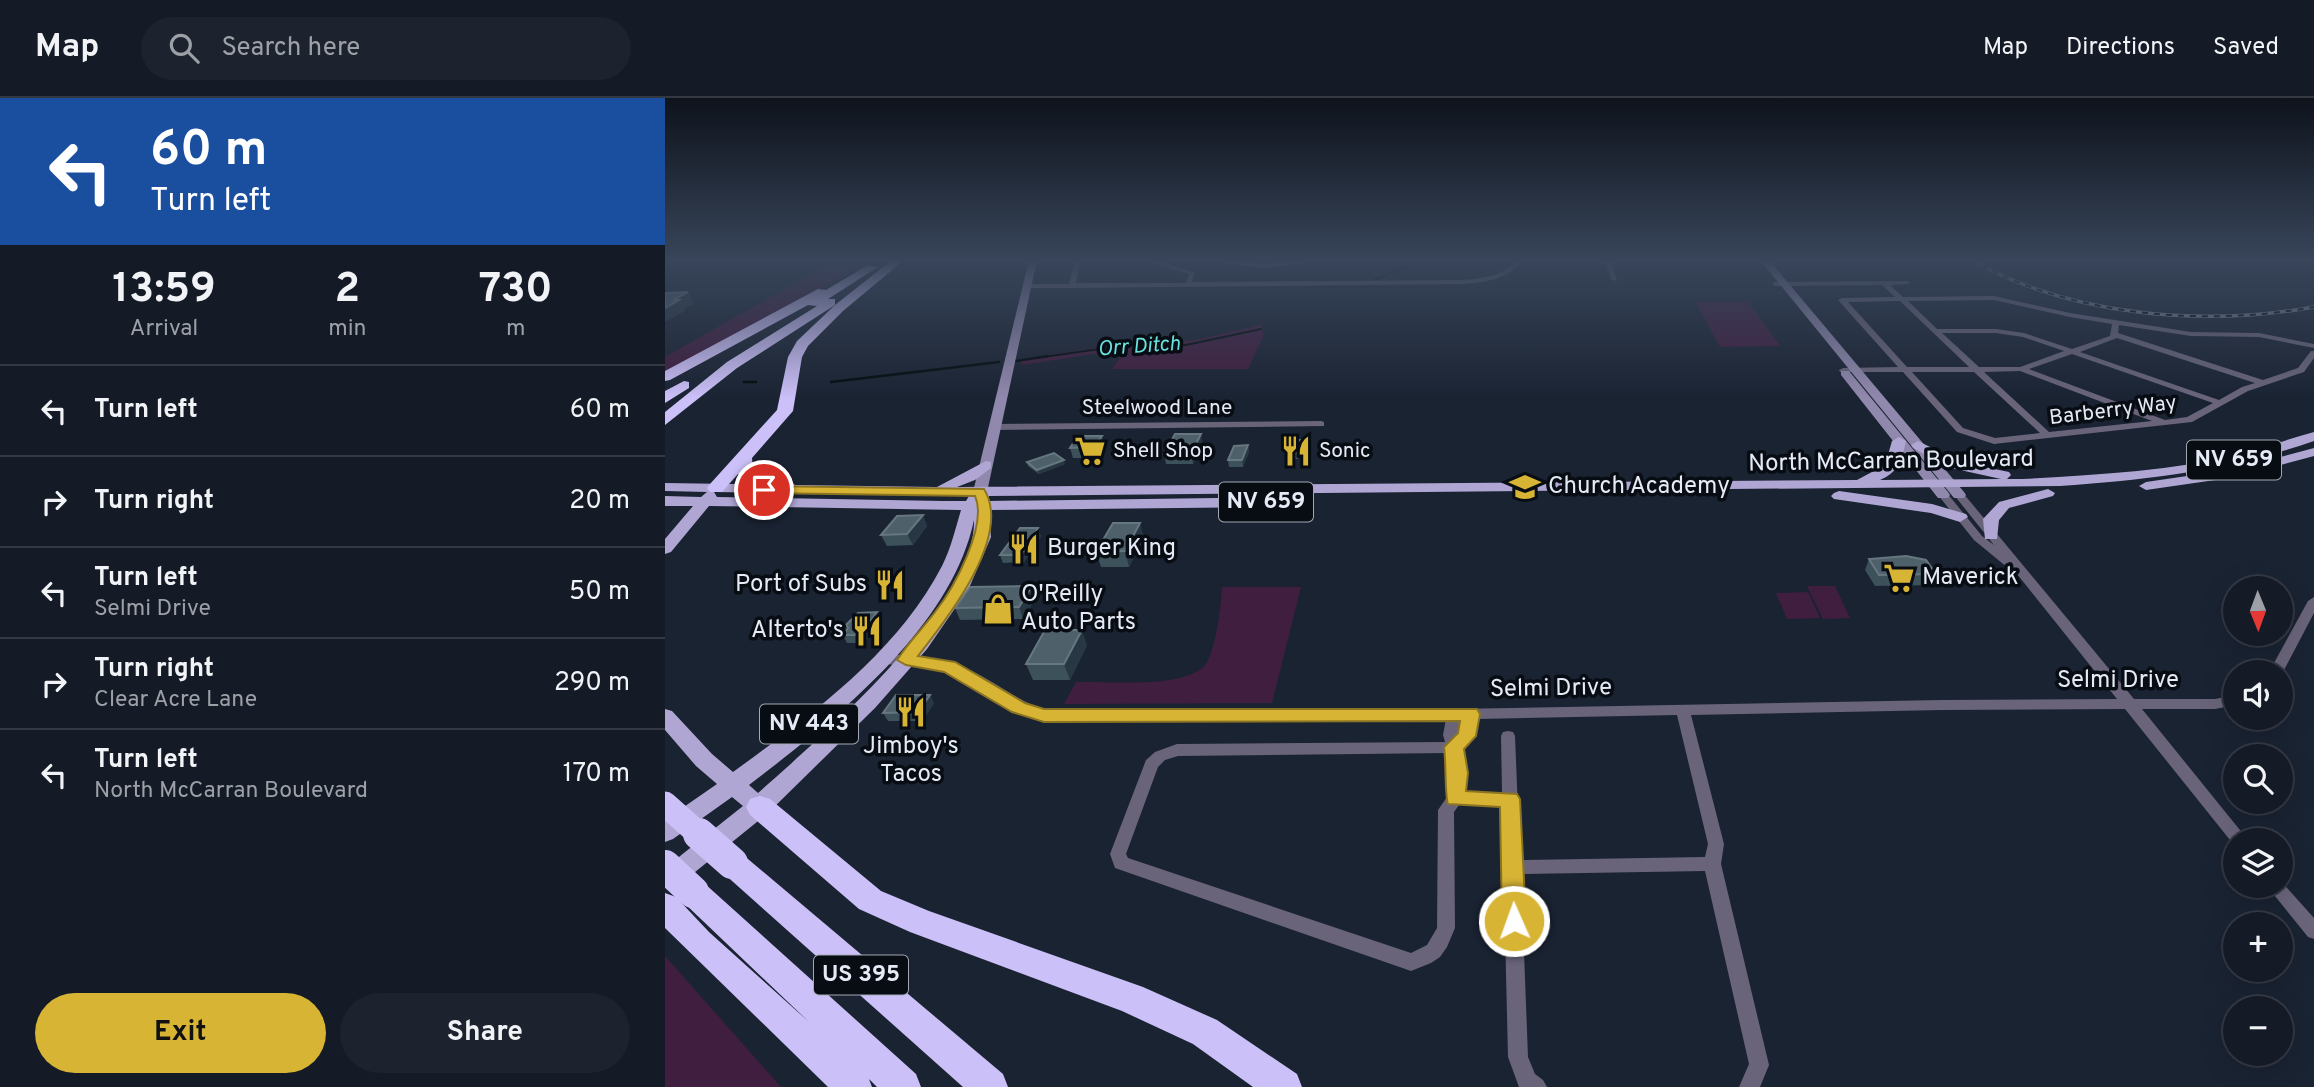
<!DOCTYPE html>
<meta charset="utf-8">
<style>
body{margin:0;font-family:Overpass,sans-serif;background:#1d232e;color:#f1f3f6;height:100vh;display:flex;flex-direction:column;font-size:26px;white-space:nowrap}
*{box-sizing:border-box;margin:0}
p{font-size:23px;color:#9da1a7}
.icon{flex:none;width:38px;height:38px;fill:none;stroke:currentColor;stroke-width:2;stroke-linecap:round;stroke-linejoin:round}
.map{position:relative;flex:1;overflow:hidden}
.panel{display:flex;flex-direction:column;background:#141a26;width:665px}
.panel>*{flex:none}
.hud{background:#1a4fa0;color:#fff;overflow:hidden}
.needle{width:46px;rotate:179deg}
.buttons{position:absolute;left:1558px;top:478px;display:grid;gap:14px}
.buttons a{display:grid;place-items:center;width:70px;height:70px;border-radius:50%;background:#141a26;box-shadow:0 7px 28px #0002,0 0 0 2px #333843;font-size:35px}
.pin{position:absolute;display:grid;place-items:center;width:60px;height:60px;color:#fff;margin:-30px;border:4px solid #fff;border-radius:50%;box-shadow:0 2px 7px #0007}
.me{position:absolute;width:77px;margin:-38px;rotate:358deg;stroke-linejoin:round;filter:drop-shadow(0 0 5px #0008)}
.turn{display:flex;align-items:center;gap:24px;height:147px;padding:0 35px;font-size:32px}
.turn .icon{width:91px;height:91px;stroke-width:2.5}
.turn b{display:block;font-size:49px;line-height:60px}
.eta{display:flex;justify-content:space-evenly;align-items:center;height:119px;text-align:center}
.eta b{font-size:42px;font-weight:700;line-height:49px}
.cta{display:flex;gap:14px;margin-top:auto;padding:14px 35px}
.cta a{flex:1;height:80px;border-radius:42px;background:#d8b434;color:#111;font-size:28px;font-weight:700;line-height:80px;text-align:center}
.cta a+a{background:#1d232e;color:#f1f3f6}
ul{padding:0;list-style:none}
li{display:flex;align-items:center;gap:21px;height:91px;padding:0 35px;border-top:2px solid #333843}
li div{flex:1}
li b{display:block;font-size:26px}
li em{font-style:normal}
header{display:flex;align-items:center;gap:42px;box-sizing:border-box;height:98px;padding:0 35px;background:#141a26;border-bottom:2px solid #333843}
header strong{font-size:33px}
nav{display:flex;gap:38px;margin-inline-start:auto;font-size:24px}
.search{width:490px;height:63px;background:#1d232e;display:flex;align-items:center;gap:18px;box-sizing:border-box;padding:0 24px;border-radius:38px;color:#9da1a7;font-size:26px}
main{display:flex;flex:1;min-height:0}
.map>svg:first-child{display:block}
.green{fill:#401e3f}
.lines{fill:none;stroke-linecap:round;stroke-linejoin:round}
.stream-far1{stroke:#000c0c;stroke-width:2}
.stream{stroke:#000c0c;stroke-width:2.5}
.street{fill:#69647a;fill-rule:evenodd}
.secondary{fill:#9189ad;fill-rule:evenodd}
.primary{fill:#b0a6d4;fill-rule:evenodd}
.highway{fill:#ccc0f8;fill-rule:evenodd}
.rail-casing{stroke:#767e8b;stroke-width:3.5}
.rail{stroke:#080c13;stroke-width:2;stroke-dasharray:6;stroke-linecap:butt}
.highway-bridge-far1{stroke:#ccc0f8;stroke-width:25}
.highway-bridge{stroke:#ccc0f8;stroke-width:32}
.wall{fill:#3c515a}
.shaded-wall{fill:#273743}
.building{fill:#4e616b;stroke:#667780;stroke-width:2}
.route{fill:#d8b434;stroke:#8c7522;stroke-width:2}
.labels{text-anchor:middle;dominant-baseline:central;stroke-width:7;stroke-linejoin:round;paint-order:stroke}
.far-water-label{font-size:21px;font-style:italic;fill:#69e1de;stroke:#080c13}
.far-street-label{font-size:21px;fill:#e5ebf6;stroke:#080c13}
.far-poi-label{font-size:21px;fill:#e5ebf6;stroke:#080c13;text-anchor:start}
.shield{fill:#080c13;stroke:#a3a8b2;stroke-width:2}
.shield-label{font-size:23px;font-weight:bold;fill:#e5ebf6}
.street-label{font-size:24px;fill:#e5ebf6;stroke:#080c13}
.poi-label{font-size:24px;fill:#e5ebf6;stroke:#080c13;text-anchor:start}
</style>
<header>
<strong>Map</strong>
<div class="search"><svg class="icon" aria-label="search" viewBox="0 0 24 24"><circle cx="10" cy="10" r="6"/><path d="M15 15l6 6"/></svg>Search here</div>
<nav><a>Map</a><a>Directions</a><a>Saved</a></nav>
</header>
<main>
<section class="panel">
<div class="hud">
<div class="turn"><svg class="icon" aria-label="left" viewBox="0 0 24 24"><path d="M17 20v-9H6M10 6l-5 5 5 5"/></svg><div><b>60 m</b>Turn left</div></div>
</div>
<div class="eta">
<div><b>13:59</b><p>Arrival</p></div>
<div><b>2</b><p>min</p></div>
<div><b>730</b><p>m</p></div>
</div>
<ul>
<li><svg class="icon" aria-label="left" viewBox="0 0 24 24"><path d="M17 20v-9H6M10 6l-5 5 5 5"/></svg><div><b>Turn left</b></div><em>60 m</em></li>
<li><svg class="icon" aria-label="right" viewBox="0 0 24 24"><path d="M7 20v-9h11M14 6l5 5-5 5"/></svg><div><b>Turn right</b></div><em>20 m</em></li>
<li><svg class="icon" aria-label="left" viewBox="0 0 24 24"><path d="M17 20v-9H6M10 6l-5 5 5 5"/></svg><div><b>Turn left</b><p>Selmi Drive</p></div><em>50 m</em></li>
<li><svg class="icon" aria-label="right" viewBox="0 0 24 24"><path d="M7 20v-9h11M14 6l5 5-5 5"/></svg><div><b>Turn right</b><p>Clear Acre Lane</p></div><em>290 m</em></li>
<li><svg class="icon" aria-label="left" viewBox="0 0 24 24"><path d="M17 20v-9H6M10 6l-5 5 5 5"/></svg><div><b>Turn left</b><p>North McCarran Boulevard</p></div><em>170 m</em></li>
</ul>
<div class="cta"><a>Exit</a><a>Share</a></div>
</section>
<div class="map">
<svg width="1649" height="989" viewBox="0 0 1649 989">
<rect width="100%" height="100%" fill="#1a2332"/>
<g class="green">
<polygon points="171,162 209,162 0,275 0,259"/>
<polygon points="1030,204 1083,204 1115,248 1055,249"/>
<polygon points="596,227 599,237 583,271 447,271 461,251 357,267 356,261 441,248 531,242"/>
<polygon points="1170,488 1185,520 1158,521 1142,488"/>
<path d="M557 489H636L607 605 399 606 411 584C440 583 526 592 542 564 551 548 556 508 557 489Z"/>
<polygon points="1143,494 1155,520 1122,521 1111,495"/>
<polygon points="0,858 116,989 0,989"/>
</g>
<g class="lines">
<g class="stream-far1">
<polyline points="750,165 765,162"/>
<polyline points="709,182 745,167"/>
<polyline points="371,260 462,247 521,247 596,231"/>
</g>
<g class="stream">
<polyline points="351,263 383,258"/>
<polyline points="79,284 91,284"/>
<polyline points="166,284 334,264"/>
</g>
<g class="street">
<path d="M410 162H416L411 185H521L524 176 476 162H487L530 174 527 184 799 182C818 180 839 178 852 162H858C844 181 822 184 799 186L407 190H361L358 188 361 186H404Z"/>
<polygon points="939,162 945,162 952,183 947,182"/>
<path d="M1242 183 1244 184V186L1225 187 1238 199 1329 198 1405 215 1526 234 1594 235 1649 246V250L1594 239 1526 238 1454 227 1453 235 1598 282 1633 270 1646 253H1649V260L1639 274 1583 293 1527 324 1329 346 1292 334 1238 274H1175L1174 272 1178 270 1233 269 1173 202 1177 200 1230 199 1217 187 1110 188 1107 186 1110 184ZM1329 202 1405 219 1447 226 1445 238 1407 251 1359 235 1331 231H1272L1243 203ZM1235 203 1304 269H1242L1183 204ZM1277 235H1331L1358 239 1399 253 1355 269H1314ZM1452 240 1590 285 1577 289 1554 302 1415 254ZM1407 256 1548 305 1522 319 1500 322 1364 271ZM1355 273 1487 323 1384 334 1319 274ZM1247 274H1309L1375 335 1330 340 1298 330Z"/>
<polygon points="656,323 659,324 659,328 330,332 325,329 330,326"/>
<path d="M1278 394 1282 395 1317 438 1329 447 1289 397 1290 395H1298L1469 601H1550L1570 597V607L1550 611H1477L1583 742H1570L1569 747 1460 611 1277 612 1026 617 1059 746 1056 766 1104 967 1095 989H1074L1084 966 1040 773 856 776 863 959 870 976 878 982 882 989H854L843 959 837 707H794L789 714 790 830 782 849 775 859 766 865 746 873 450 770 445 756 481 662 490 654 512 646 780 644 778 637 781 621 379 623C340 612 311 580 272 570 256 566 217 570 208 561 215 555 225 557 234 557 256 558 277 561 298 569 327 581 351 602 380 613L789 611 1277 602 1452 601 1348 471 1343 470 1309 442 1273 397ZM1012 617 1043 746 1040 759 855 762 850 638 848 634 843 633 838 634 836 638 837 695H799L801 675 797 651 809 638 812 621ZM795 621H798L795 636 793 638ZM782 655 785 675 782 699 773 712 772 830 762 847 746 855 463 760 461 756 493 669 500 662 513 658Z"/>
<polygon points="1649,499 1649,515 1618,574 1615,577 1615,574 1604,574 1643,503"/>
<polygon points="1615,782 1649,820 1649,841 1643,839 1606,793 1604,788 1615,788"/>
</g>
<g class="secondary">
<polygon points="364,162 372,162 322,394 315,398 308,394"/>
<polygon points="541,162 598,166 663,162 598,170"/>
<polygon points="1095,162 1104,162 1299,394 1301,397 1299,400 1289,400"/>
<polygon points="1176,273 1184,273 1283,394 1285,397 1283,400 1273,400 1176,277"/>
</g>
<g class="primary">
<path d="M1649 334V343C1566 372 1482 382 1395 388L324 398V403L617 399 625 404 617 409 324 412 326 439 304 490 262 551 210 610 103 715 14 787 5 791 0 789V770L78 708 67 699 8 741 0 744V722L52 686 31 668 0 632V611L7 613 47 656 68 674C145 618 232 555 277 468 286 450 290 432 296 412L44 408 6 454 0 456V441L28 408H0V398L36 399 42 394 0 393V385L272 389 321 363 326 364V370L310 382 292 389 1192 382 1220 367 1227 343 1234 339 1241 343C1237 361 1233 375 1215 382L1336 381 1286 370 1248 350 1246 347 1253 343 1295 364 1344 374 1346 377 1342 381H1358C1431 377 1505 373 1577 356 1601 350 1625 340 1649 334ZM49 394 304 398 301 403H278L52 399ZM309 422C312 505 154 641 93 695L84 687C169 622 286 531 309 422Z"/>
<polygon points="1649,350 1649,358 1571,379 1481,392 1474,388 1481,384 1570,371"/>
<polygon points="1383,391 1390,395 1388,398 1344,410 1334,422 1332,441 1320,441 1318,421 1334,404"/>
<polygon points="1174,393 1267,406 1301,416 1303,419 1295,424 1266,415 1169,401 1166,398 1169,395"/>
</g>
<g class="highway">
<polygon points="227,162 239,162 178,213 143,248 137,259 128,313 87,360 88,371 133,388 136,392 133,396 121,396 73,376 57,394 45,394 42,390 45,386 112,312 123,259 132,243 170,207"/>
<polygon points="203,167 213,169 163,201 170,201 170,207 72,270 0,327 0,314 62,264 152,208 143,207 5,282 0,283 0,273 153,191 161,192"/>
<polygon points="19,283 24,284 24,290 0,305 0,293"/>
<polygon points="95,698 105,701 216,793 264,813 478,889 552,922 632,976 637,989 588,989 528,946 457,913 245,834 194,811 85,717 81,709 85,701"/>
<polygon points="67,753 77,756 338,976 343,989 298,989 57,774 52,765 57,756"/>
<polygon points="28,781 39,785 251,976 256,989 212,989 204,981 207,989 163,989 0,830 0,795 11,799 44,834 144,924 17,803 13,794 17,785"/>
</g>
<g class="rail-casing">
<path id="rail" d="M1306 162C1406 218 1538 229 1649 209"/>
</g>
<use href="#rail" class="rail"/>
<polyline class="highway-bridge-far1" points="0,706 36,738"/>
<g class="highway-bridge">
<polyline points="34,736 67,765"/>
<polyline points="0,768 28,794"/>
</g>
</g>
<g class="wall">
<polygon points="437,338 439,348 432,360 408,360 405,350"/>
<polygon points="636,342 637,349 633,361 623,361 622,355"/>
<polygon points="538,346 528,366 501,366 499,356"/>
<polygon points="583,347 584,354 578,369 564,369 563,362"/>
<polygon points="362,364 400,366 374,376 363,368"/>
<polygon points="258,417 262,428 248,447 222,448 216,437"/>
<polygon points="376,438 359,464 338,465 335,457"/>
<polygon points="479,440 464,469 436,469 431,454"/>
<polygon points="1204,461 1271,476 1267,487 1210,488 1200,472"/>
<polygon points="367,488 371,500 358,521 295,522 290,510"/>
<polygon points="212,514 216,522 199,545 182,545 178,537 183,531 181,527"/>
<polygon points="422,547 405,582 368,582 361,566"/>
<polygon points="269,605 257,623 223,623 218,615"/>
</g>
<g class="shaded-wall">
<polygon points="23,194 29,205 19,211 20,213 0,224 0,210 8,202"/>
<polygon points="536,336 538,346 528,366 526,356"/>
<polygon points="437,338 439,348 432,360 429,349"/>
<polygon points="636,342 637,349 633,361 632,354"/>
<polygon points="583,347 584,354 578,369 577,362"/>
<polygon points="399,362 400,366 374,376 372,372"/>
<polygon points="258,417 262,428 248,447 242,436"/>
<polygon points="475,425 479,440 464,469 460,453"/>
<polygon points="373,430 376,438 359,464 356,457"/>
<polygon points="367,488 371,500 358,521 354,509"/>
<polygon points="212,514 216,522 199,545 195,537"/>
<polygon points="417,532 422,547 405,582 399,566"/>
<polygon points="265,597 269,605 257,623 253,614"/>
</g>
<g class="building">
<polygon points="23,194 8,202 14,202 0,210 0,195"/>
<polygon points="510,336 536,336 526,356 499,356"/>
<polygon points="413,338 437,338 429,349 405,350"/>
<polygon points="626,342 636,342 632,354 622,355"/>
<polygon points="583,347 577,362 563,362 569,348"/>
<polygon points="389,355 399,362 372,372 362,364"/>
<polygon points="258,417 242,436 216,437 232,418"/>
<polygon points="448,425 475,425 460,453 431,454"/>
<polygon points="355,430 373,430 356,457 335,457"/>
<polygon points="1241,458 1261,462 1271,476 1214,477 1204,461"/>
<polygon points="367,488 354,509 290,510 305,489"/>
<polygon points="212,514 195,537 178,537 183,530 181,527 193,515"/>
<polygon points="380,532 417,532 399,566 361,566"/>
<polygon points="231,597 265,597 253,614 218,615"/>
</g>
<linearGradient id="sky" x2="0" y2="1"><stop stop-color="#0e131c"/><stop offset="0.54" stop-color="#38455a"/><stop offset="1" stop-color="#38455a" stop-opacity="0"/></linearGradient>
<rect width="1649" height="301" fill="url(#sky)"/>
<path class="route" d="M99 388 319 391C348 438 282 521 253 558L290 564 360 605 379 611H812L815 616 811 638 799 651 803 675 801 693 852 696 855 701 861 823 857 830 849 833 841 830 837 823 835 709 783 706C780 701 781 662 779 649L793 635 795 623 379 624 347 614 279 574 241 567 232 562C243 545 258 530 270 514 289 490 323 427 310 398L94 395 92 392Z"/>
<defs>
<g id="supermarket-bare" transform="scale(2.415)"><path d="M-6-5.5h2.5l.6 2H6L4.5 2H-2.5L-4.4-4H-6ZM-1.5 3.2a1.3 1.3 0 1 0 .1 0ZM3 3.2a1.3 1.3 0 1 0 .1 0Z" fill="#d8b434" stroke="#080c13" stroke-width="2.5" paint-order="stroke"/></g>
<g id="restaurant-bare" transform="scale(2.415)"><path d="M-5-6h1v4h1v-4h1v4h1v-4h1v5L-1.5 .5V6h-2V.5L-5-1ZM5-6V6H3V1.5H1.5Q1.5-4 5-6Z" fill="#d8b434" stroke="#080c13" stroke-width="2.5" paint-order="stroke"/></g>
<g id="school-bare" transform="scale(2.415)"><path d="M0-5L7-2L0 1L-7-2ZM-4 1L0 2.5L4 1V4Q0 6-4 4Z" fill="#d8b434" stroke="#080c13" stroke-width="2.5" paint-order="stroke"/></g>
<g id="shop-bare" transform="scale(2.415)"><path d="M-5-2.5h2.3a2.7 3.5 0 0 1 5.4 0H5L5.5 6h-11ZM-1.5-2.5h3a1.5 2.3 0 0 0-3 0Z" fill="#d8b434" stroke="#080c13" stroke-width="2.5" paint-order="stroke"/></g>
</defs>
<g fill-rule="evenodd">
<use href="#supermarket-bare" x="425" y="353"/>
<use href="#restaurant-bare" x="631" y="353"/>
<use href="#school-bare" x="860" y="389"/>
<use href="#restaurant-bare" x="359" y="451"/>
<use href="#supermarket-bare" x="1234" y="480"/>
<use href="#restaurant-bare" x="225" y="487"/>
<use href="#shop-bare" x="333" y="511"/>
<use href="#restaurant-bare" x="202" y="533"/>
<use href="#restaurant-bare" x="246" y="614"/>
</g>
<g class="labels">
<g class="far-water-label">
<text transform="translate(474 249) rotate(-4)">Orr Ditch</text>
</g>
<g class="far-street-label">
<text x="492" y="310">Steelwood Lane</text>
<text transform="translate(1448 313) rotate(-7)">Barberry Way</text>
</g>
<g class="far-poi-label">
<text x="448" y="353">Shell Shop</text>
<text x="654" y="353">Sonic</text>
</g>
<g class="shield">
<rect x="1522" y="342.5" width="94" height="39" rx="5"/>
<rect x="554" y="384.5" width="94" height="39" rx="5"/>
<rect x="95" y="606.5" width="98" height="39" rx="5"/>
<rect x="149" y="857.5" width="94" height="39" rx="5"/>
</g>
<g class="shield-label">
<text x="1569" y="362">NV 659</text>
<text x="601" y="404">NV 659</text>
<text x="144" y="626">NV 443</text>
<text x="196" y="877">US 395</text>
</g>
<g class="street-label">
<text transform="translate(1226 364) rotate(-1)">North McCarran Boulevard</text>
<text x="1453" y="583">Selmi Drive</text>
<text transform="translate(886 591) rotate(-1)">Selmi Drive</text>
</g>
<g class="poi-label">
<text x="883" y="389">Church Academy</text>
<text x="382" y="451">Burger King</text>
<text x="1257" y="480">Maverick</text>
<text x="202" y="487" text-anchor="end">Port of Subs</text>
<text x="356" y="497">O'Reilly<tspan x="356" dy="28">Auto Parts</tspan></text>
<text x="179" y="533" text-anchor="end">Alterto's</text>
<text x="246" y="649" text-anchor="middle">Jimboy's<tspan x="246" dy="28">Tacos</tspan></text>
</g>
</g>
</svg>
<div class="buttons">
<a><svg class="needle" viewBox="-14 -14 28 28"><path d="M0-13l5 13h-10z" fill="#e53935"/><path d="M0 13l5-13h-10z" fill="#9da1a7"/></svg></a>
<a><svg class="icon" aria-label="sound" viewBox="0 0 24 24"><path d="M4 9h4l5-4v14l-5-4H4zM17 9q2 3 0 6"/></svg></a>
<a><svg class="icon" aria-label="search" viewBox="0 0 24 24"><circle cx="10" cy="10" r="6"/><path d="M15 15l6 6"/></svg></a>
<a><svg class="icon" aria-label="layers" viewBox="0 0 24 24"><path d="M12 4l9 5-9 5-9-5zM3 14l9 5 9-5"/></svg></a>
<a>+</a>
<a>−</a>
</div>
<div class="pin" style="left:99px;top:392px;background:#d93025"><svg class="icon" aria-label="arrive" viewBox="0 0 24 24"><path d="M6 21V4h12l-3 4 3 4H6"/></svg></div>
<svg class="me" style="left:849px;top:823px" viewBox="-20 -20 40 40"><circle r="17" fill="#d8b434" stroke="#fff" stroke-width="3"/><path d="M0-11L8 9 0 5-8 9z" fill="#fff"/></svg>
</div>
</main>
